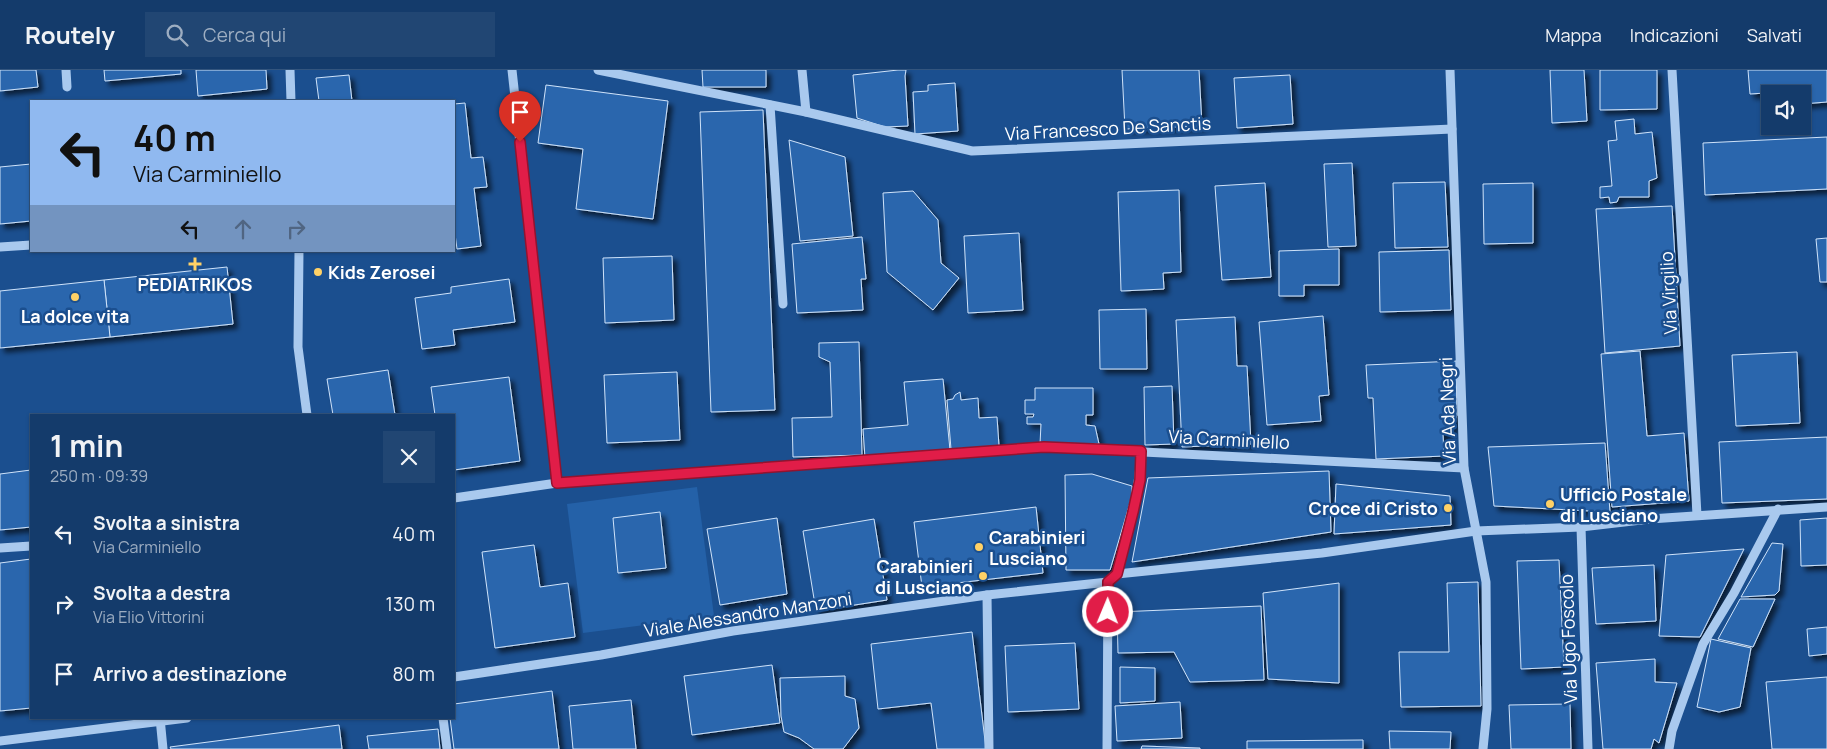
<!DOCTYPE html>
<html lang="it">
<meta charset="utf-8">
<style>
body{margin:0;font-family:Manrope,sans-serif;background:#214673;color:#f1f3f6;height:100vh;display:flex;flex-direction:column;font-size:19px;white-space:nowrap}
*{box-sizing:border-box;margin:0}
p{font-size:16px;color:#9dadc1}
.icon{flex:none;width:28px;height:28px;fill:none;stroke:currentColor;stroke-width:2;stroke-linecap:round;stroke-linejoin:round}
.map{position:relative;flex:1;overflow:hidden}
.panel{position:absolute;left:30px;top:344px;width:425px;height:305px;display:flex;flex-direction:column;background:#143b6b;border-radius:0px;box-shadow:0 1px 4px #0004,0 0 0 1px #33557e}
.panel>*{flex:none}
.banner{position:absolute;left:30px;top:30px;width:425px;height:152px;border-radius:0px;box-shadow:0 1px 4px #0004,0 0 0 1px #33557e;background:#90b9f0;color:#111;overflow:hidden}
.tools{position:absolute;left:1761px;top:15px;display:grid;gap:10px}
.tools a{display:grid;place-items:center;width:50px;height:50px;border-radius:0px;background:#143b6b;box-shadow:0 1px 4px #0004,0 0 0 1px #33557e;font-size:25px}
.pin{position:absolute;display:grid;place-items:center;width:42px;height:42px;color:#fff;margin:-51px -21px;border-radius:50% 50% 50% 0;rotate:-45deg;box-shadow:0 0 5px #0007}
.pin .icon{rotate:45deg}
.me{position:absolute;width:55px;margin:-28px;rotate:1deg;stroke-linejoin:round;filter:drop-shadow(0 0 4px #0008)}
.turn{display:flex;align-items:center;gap:18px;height:105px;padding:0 20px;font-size:22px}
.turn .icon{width:65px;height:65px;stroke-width:2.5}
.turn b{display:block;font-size:35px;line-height:42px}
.lanes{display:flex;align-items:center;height:48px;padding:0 20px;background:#0003;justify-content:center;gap:25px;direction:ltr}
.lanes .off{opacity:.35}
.round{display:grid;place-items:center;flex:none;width:52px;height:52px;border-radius:0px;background:#214673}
.summary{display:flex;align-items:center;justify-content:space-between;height:85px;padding:0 20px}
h1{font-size:30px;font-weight:700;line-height:38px}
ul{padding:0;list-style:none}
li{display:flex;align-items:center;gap:15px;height:70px;padding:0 20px}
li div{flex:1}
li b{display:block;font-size:19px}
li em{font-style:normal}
header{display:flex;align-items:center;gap:30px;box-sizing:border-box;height:70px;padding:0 25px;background:#143b6b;border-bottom:1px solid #33557e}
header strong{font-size:24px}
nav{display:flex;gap:28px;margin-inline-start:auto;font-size:18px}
.search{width:350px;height:45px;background:#214673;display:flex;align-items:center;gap:12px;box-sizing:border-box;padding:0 18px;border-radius:0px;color:#9dadc1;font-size:19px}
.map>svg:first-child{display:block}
.green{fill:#2461a8}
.building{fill:#2a66ad;stroke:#cfe3fa;filter:url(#shadow)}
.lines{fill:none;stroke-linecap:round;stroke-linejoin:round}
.minor{stroke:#a9c9ee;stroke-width:9}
.route-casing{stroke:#92132f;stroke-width:12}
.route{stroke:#e11d48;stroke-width:9}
.poi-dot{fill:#ffd166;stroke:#1b4f8f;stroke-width:2}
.labels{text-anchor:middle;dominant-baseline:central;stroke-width:5;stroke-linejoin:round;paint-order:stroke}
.street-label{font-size:18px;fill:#fff;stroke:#1b4f8f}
.poi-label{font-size:18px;font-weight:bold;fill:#fff;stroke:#1b4f8f;text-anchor:start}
</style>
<header>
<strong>Routely</strong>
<div class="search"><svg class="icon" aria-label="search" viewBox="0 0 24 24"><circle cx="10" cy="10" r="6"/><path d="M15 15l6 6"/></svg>Cerca qui</div>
<nav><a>Mappa</a><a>Indicazioni</a><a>Salvati</a></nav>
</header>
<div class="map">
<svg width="1827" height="679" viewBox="0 0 1827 679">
<defs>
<filter id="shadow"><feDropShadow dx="4.5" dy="4.5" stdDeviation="2.5" flood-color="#0009"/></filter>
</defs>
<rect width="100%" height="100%" fill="#1b4f8f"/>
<polygon class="green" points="697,417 714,546 583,563 567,434"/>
<g class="building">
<polygon points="0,0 36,0 38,17 0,21"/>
<polygon points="104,0 181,0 181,4 105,11"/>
<polygon points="196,0 266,0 267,19 198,26"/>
<polygon points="702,0 766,0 766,17 703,17"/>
<polygon points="898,0 906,0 905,6 908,56 885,57 857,48 853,5"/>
<polygon points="1122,0 1199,0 1202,56 1125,59"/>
<polygon points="1550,0 1584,0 1587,51 1552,53"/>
<polygon points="1600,0 1657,0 1657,39 1600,40"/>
<polygon points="1748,0 1827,0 1827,32 1802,34 1802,24 1781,24 1781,22 1750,24"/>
<polygon points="349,5 352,31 319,31 316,8"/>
<polygon points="1290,5 1293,54 1237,58 1234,8"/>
<polygon points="955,13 958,61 915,64 913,22 928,21 928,15"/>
<polygon points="546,15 668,31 653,149 576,139 583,79 538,73"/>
<polygon points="465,33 471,88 483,87 487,117 474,118 481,176 457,179 454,156 454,34"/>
<polygon points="763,40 775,340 711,342 700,42"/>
<polygon points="1634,49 1635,64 1652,62 1657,108 1649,111 1649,127 1619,127 1617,132 1610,133 1609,127 1600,128 1600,117 1612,116 1608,71 1617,70 1615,51"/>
<polygon points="1827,67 1827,119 1705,125 1703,73"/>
<polygon points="789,70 845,87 853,166 800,171"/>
<polygon points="1352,93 1356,176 1328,177 1324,94"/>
<polygon points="31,94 31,151 0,154 0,97"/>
<polygon points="1445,112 1448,177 1395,178 1393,113"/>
<polygon points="1265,113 1271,207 1222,210 1215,116"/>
<polygon points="1533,113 1533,173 1484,174 1483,114"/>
<polygon points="1179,120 1181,202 1163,203 1164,219 1121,221 1118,122"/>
<polygon points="913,121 938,150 941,193 959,208 933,240 887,202 883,123"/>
<polygon points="1672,136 1680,276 1605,283 1596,139"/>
<polygon points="1019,163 1023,240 968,243 964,166"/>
<polygon points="862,167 866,209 861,209 863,240 797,243 792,174"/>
<polygon points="1827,168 1827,212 1820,212 1816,169"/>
<polygon points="1339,179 1339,215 1304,215 1304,226 1279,226 1279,181"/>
<polygon points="1449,180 1451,240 1380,242 1379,182"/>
<polygon points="672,186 674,250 605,253 603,188"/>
<polygon points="227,197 233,254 110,267 104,210"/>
<polygon points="509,209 515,252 453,260 455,275 422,279 415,228 451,223 451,217"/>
<polygon points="104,210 110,267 0,278 0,221"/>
<polygon points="1146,239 1147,299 1100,299 1099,240"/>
<polygon points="1323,246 1329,325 1319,326 1321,351 1267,355 1259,252"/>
<polygon points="1235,247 1237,296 1247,296 1251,374 1182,377 1176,250"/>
<polygon points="859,272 862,385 793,387 792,348 832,347 830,292 819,287 819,273"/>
<polygon points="1640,281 1647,366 1684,363 1689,431 1612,437 1601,284"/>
<polygon points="1797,282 1800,353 1736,356 1732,285"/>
<polygon points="1456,291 1457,345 1450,364 1443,364 1444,386 1376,389 1373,328 1368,328 1366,295"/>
<polygon points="388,300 395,345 333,345 327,309"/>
<polygon points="677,302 680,370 607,373 604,305"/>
<polygon points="509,307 520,391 454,400 454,345 435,345 431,317"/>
<polygon points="943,309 950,380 865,388 863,359 908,355 904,312"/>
<polygon points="1172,316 1174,374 1145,375 1144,317"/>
<polygon points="1035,318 1093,318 1093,345 1086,345 1086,355 1095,356 1099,374 1040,374 1041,354 1027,354 1027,347 1033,347 1034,344 1025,344 1025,330 1035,330"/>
<polygon points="960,322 961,330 978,328 979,348 997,347 999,376 951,379 947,330 953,329 955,325"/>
<polygon points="1827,367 1827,429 1722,433 1719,372"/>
<polygon points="1605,373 1610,442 1494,436 1488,377"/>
<polygon points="31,400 31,457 0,460 0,404"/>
<polygon points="1329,401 1331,462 1132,492 1148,408"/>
<polygon points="1092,404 1132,416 1132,426 1110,500 1066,500 1065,405"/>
<polygon points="1336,414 1450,426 1451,455 1334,464"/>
<polygon points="1036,437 1043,503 922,517 914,452"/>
<polygon points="660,442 666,498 618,503 613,448"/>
<polygon points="777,448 787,524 720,535 707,459"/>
<polygon points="1827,448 1827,495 1801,496 1800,450"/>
<polygon points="874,449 887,530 816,541 803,461"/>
<polygon points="1772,473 1783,474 1779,521 1775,525 1741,527"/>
<polygon points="534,475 540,517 568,513 575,567 495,578 482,482"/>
<polygon points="1744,479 1700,567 1659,566 1666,485"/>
<polygon points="31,489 31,638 0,641 0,493"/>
<polygon points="1559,490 1564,597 1521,599 1517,491"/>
<polygon points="1654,495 1656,551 1596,554 1592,498"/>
<polygon points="1478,512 1481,636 1401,637 1399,582 1449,582 1447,513"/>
<polygon points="1339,513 1339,613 1268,609 1263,523"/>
<polygon points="1740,529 1775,529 1753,577 1718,569"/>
<polygon points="1261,536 1264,610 1190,612 1174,582 1118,583 1117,542"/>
<polygon points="1827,557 1827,584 1809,586 1807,559"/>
<polygon points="972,562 986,679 937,679 931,633 878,639 871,574"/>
<polygon points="1711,569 1751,578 1740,637 1719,642 1697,637"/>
<polygon points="1075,573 1079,639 1008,642 1005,576"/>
<polygon points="1655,589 1655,612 1677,613 1659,673 1654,669 1651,679 1603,679 1596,593"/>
<polygon points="772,595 780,653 692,665 684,606"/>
<polygon points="1120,597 1155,598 1155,631 1120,633"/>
<polygon points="845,606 845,626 855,629 859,658 843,679 814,679 799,668 784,662 781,646 780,608"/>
<polygon points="1827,607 1827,679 1772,679 1766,612"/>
<polygon points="552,621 559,679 454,679 450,648 454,648 454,634"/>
<polygon points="631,630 636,679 573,679 569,636"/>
<polygon points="1180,632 1182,668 1117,671 1115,636"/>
<polygon points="1570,634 1571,679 1511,679 1509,635"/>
<polygon points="339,655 342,679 171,679 170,677"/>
<polygon points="438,659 440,679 369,679 367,666"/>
<polygon points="1389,661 1451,662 1450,679 1390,679"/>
<polygon points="1363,670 1363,679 1247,679 1247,671"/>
<polygon points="1142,676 1200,678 1200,679 1141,679"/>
</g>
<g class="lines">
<g class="minor">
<polyline points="66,0 67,17"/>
<polyline points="290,0 291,31"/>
<polyline points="512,0 557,413"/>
<polyline points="598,0 806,42 972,81 1452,59"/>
<polyline points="802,0 806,42"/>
<polyline points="1450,0 1464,398 1486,512 1487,639 1483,679"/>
<polyline points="1672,0 1697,445"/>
<polyline points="770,35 783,234"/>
<polyline points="0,177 31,175"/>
<polyline points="299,181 298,277 307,345"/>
<polyline points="454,428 557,413 1044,377 1464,398"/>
<polyline points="1581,457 1588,679"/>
<polyline points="0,478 31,476"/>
<path d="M1117 504C1128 462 1139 426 1141 381"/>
<polyline points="987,525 989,679"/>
<polyline points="454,607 601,585 733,561 987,525 1108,512 1117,504 1322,483 1476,461 1581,457 1650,449 1827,437"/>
<polyline points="160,648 163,679"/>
<polyline points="443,648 447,679"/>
<polyline points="0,671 187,648"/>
<polyline points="1107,679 1108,512"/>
<polyline points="1669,679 1672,661 1703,574 1734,523 1778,439"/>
</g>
</g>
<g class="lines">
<g class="route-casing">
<polyline id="route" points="520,72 557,413 1044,377 1141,381 1140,410 1133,442 1117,504 1108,512 1108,542"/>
</g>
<use href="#route" class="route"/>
</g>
<g class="poi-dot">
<path d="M192.5 186.5h5v5h5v5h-5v5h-5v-5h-5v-5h5z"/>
<circle cx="318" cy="202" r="5"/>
<circle cx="75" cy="227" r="5"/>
<circle cx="1550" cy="434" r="5"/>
<circle cx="1448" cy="438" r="5"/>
<circle cx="979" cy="477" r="5"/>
<circle cx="983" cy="506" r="5"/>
</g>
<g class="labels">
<g class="street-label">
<text transform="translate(1108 58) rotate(-3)">Via Francesco De Sanctis</text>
<text transform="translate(1668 223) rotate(-93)">Via Virgilio</text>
<text transform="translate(1447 341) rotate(-92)">Via Ada Negri</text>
<text transform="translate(1229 369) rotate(3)">Via Carminiello</text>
<text transform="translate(748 544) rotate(-9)">Viale Alessandro Manzoni</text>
<text transform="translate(1568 569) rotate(-92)">Via Ugo Foscolo</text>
</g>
<g class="poi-label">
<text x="328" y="202">Kids Zerosei</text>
<text x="195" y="214" text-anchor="middle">PEDIATRIKOS</text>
<text x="75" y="246" text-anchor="middle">La dolce vita</text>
<text x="1560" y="424">Ufficio Postale<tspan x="1560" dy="21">di Lusciano</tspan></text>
<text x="1438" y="438" text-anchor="end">Croce di Cristo</text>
<text x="989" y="467">Carabinieri<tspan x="989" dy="21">Lusciano</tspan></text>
<text x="973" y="496" text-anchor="end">Carabinieri<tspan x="973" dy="21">di Lusciano</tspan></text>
</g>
</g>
</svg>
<div class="tools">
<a><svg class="icon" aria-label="sound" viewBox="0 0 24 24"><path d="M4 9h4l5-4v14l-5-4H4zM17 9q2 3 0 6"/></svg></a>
</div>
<div class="pin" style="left:520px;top:72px;background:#d93025"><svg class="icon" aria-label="arrive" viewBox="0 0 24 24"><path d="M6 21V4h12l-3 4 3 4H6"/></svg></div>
<svg class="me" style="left:1108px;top:542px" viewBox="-20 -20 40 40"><circle r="17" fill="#e11d48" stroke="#fff" stroke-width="3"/><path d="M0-11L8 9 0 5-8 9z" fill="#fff"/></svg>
<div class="banner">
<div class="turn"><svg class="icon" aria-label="left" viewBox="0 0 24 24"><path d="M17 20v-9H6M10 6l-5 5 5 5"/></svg><div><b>40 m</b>Via Carminiello</div></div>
<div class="lanes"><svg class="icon" aria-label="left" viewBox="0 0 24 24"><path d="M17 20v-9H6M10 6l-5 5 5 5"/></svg><svg class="icon off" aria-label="ahead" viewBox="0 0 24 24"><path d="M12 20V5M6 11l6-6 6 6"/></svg><svg class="icon off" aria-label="right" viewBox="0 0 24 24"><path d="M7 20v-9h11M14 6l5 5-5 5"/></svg></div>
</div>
<section class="panel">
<div class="summary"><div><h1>1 min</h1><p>250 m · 09:39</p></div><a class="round"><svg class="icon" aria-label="close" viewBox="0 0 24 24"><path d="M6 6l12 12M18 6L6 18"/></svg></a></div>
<ul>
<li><svg class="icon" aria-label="left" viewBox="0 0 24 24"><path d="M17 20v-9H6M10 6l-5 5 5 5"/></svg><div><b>Svolta a sinistra</b><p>Via Carminiello</p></div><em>40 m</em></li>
<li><svg class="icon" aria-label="right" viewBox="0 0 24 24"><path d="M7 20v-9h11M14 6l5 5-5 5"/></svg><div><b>Svolta a destra</b><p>Via Elio Vittorini</p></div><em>130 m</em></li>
<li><svg class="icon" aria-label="arrive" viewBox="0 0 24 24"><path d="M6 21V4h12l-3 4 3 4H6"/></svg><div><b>Arrivo a destinazione</b></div><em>80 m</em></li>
</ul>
</section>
</div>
